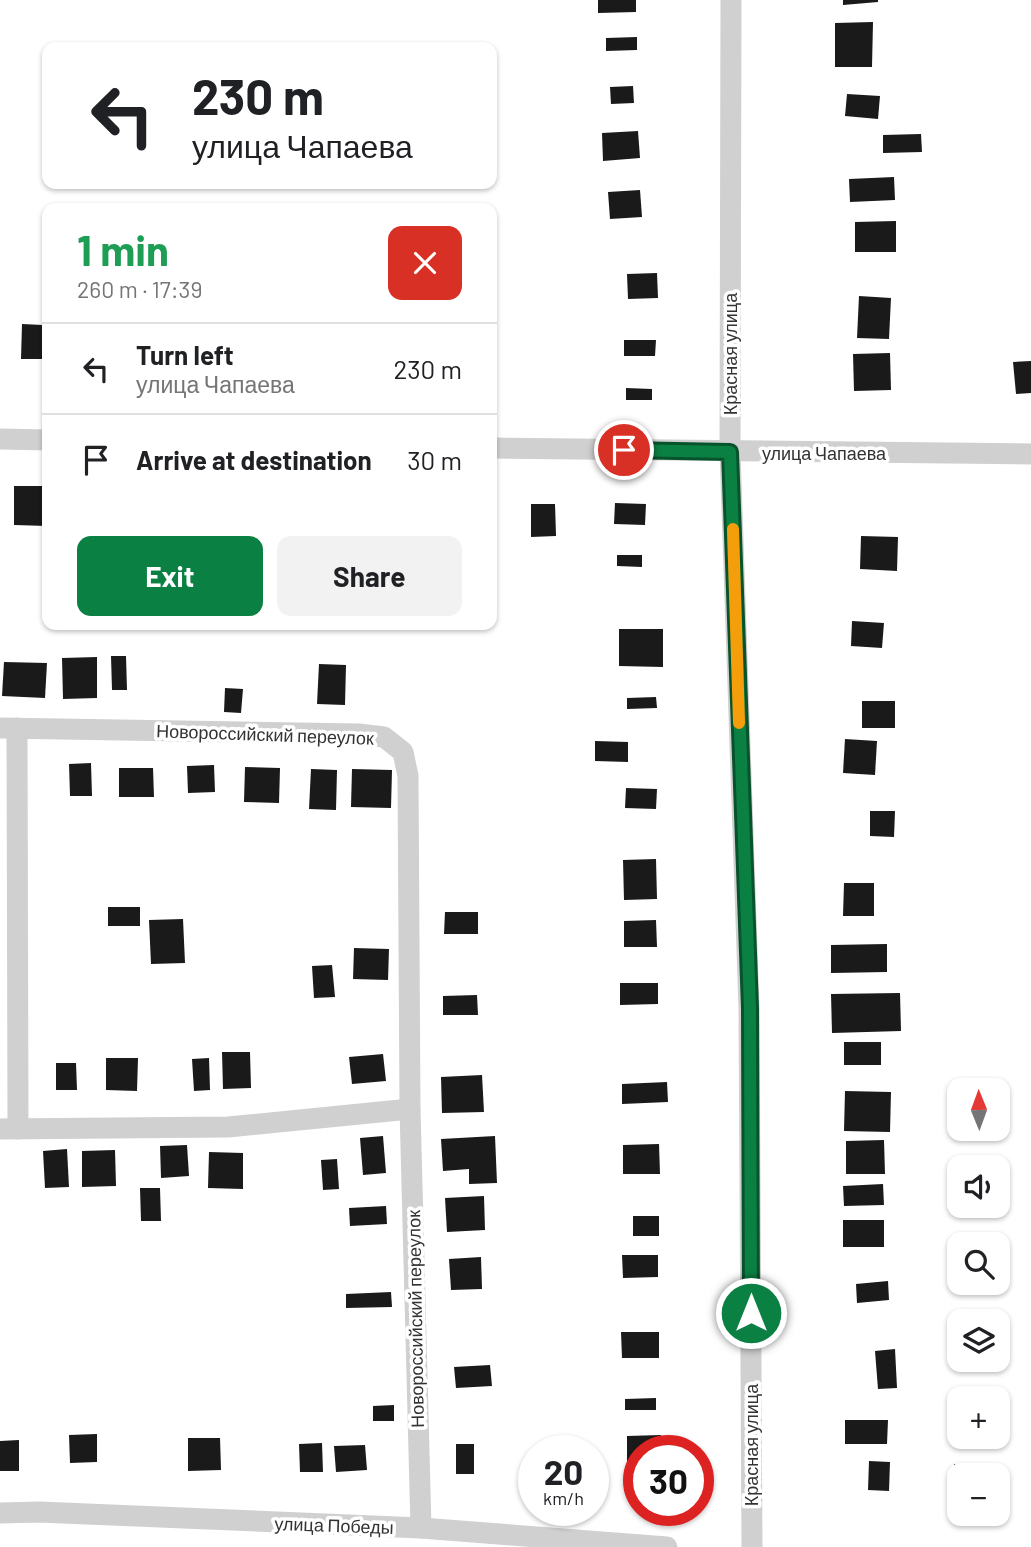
<!DOCTYPE html>
<meta charset="utf-8">
<style>
body{margin:0;font-family:Barlow,sans-serif;background:#f2f2f2;color:#202124;height:100vh;display:flex;flex-direction:column;font-size:26px;white-space:nowrap}
*{box-sizing:border-box;margin:0}
p{font-size:23px;color:#757577}
.icon{flex:none;width:38px;height:38px;fill:none;stroke:currentColor;stroke-width:2;stroke-linecap:round;stroke-linejoin:round}
.map{position:relative;flex:1;overflow:hidden}
.panel{position:absolute;left:42px;top:203px;width:455px;height:427px;display:flex;flex-direction:column;background:#fff;border-radius:14px;box-shadow:0 2px 5px #0004}
.panel>*{flex:none}
.top-card{position:absolute;left:42px;top:42px;width:455px;height:147px;border-radius:14px;box-shadow:0 2px 5px #0004;background:#fff;color:#202124;overflow:hidden}
.needle{width:46px;rotate:359deg}
.fabs{position:absolute;left:947px;top:1078px;display:grid;gap:14px}
.fabs a{display:grid;place-items:center;width:63px;height:63px;border-radius:14px;background:#fff;box-shadow:0 2px 5px #0004;font-size:35px}
.speed{position:absolute;left:518px;top:1435px;display:flex;gap:14px;font-size:35px;font-weight:700;text-align:center}
.speed>*{display:grid;place-content:center;width:91px;height:91px;border-radius:50%;background:#fff;box-shadow:0 2px 5px #0004;line-height:1}
.speed small{font-size:18px;font-weight:400}
.speed .limit{border:10px solid #d22;background:#fff;color:#111}
.pin{position:absolute;display:grid;place-items:center;width:60px;height:60px;color:#fff;margin:-30px;border:4px solid #fff;border-radius:50%;box-shadow:0 2px 7px #0007}
.me{position:absolute;width:77px;margin:-38px;rotate:0deg;stroke-linejoin:round;filter:drop-shadow(0 0 5px #0008)}
.turn{display:flex;align-items:center;gap:24px;height:147px;padding:0 35px;font-size:32px}
.turn .icon{width:91px;height:91px;stroke-width:2.5}
.turn b{display:block;font-size:49px;line-height:60px}
.round{display:grid;place-items:center;flex:none;width:74px;height:74px;border-radius:14px;background:#f2f2f2}
.overview{display:flex;align-items:center;justify-content:space-between;height:119px;padding:0 35px}
h1{font-size:42px;font-weight:700;line-height:52px;color:#1e9e55}
.cta{display:flex;gap:14px;margin-top:auto;padding:14px 35px}
.cta a{flex:1;height:80px;border-radius:14px;background:#0b8043;color:#fff;font-size:28px;font-weight:700;line-height:80px;text-align:center}
.cta a+a{background:#f2f2f2;color:#202124}
ul{padding:0;list-style:none}
li{display:flex;align-items:center;gap:21px;height:91px;padding:0 35px;border-top:2px solid #e0e0e0}
li div{flex:1}
li b{display:block;font-size:26px}
li em{font-style:normal}
.map>svg:first-child{display:block}
.building{fill:#1a1a1a}
.lines{fill:none;stroke-linecap:round;stroke-linejoin:round}
.street{stroke:#d0d0d0;stroke-width:21}
.route-casing{stroke:#07532c;stroke-width:18}
.route{stroke:#0b8043;stroke-width:12}
.slow{stroke:#f59e0b;stroke-width:12}
.labels{text-anchor:middle;dominant-baseline:central;stroke-width:7;stroke-linejoin:round;paint-order:stroke}
.street-label{font-size:18px;fill:#333;stroke:#fff}
</style>
<div class="map">
<svg width="1031" height="1547" viewBox="0 0 1031 1547">
<rect width="100%" height="100%" fill="#fff"/>
<g class="building">
<polygon points="598,0 636,0 636,12 598,13"/>
<polygon points="843,0 878,0 878,2 843,5"/>
<polygon points="873,22 872,67 835,67 835,23"/>
<polygon points="637,37 637,50 606,51 606,38"/>
<polygon points="633,86 634,103 611,104 610,87"/>
<polygon points="847,94 880,96 878,119 845,116"/>
<polygon points="638,131 640,158 603,161 602,133"/>
<polygon points="921,134 922,152 883,153 883,135"/>
<polygon points="894,177 895,200 850,202 849,179"/>
<polygon points="640,190 642,217 610,219 608,192"/>
<polygon points="896,221 896,252 855,252 855,222"/>
<polygon points="657,273 658,298 628,299 627,274"/>
<polygon points="859,296 891,298 889,339 857,338"/>
<polygon points="22,324 43,325 42,359 21,359"/>
<polygon points="624,340 656,340 655,356 624,356"/>
<polygon points="890,353 891,390 854,391 853,354"/>
<polygon points="1031,361 1031,393 1016,394 1013,362"/>
<polygon points="626,388 652,389 652,400 626,400"/>
<polygon points="14,486 47,486 47,526 14,525"/>
<polygon points="615,503 646,504 645,525 614,524"/>
<polygon points="531,504 555,504 556,536 531,537"/>
<polygon points="861,536 898,537 897,571 860,569"/>
<polygon points="617,555 642,555 642,567 617,566"/>
<polygon points="852,621 884,623 882,648 851,646"/>
<polygon points="619,629 663,629 663,667 619,666"/>
<polygon points="111,656 126,656 127,690 112,690"/>
<polygon points="97,657 97,698 63,699 62,658"/>
<polygon points="4,662 47,663 45,698 2,696"/>
<polygon points="319,664 346,665 345,705 317,704"/>
<polygon points="225,688 243,689 241,713 224,712"/>
<polygon points="656,697 657,708 627,709 627,698"/>
<rect x="862" y="701" width="33" height="27"/>
<polygon points="845,739 877,741 875,775 843,773"/>
<polygon points="595,741 628,742 628,762 595,761"/>
<polygon points="91,763 92,796 70,796 69,764"/>
<polygon points="214,765 215,792 188,793 187,766"/>
<polygon points="245,767 280,768 279,803 244,802"/>
<polygon points="119,768 153,768 154,797 119,797"/>
<polygon points="311,769 337,770 336,810 309,809"/>
<polygon points="352,769 392,770 391,808 351,807"/>
<polygon points="626,788 657,789 656,809 625,808"/>
<polygon points="870,811 895,811 894,837 870,836"/>
<polygon points="656,859 657,899 624,900 623,860"/>
<polygon points="844,883 874,883 874,916 843,916"/>
<rect x="108" y="907" width="32" height="19"/>
<polygon points="445,912 478,912 478,934 444,934"/>
<polygon points="183,919 185,963 151,964 149,920"/>
<polygon points="656,920 657,947 624,947 624,921"/>
<polygon points="887,944 887,972 831,973 831,945"/>
<polygon points="354,948 389,949 388,980 353,979"/>
<polygon points="332,965 335,997 314,998 312,966"/>
<polygon points="620,983 658,983 658,1004 620,1005"/>
<polygon points="900,993 901,1031 832,1033 831,994"/>
<polygon points="477,995 478,1015 443,1015 443,996"/>
<rect x="844" y="1042" width="37" height="23"/>
<polygon points="222,1052 250,1052 251,1088 223,1089"/>
<polygon points="383,1054 386,1081 352,1084 349,1057"/>
<polygon points="106,1058 138,1058 137,1091 106,1090"/>
<polygon points="209,1058 210,1090 194,1091 192,1059"/>
<polygon points="56,1063 76,1063 77,1090 56,1090"/>
<polygon points="482,1075 484,1112 442,1113 441,1077"/>
<polygon points="667,1082 668,1102 622,1104 622,1084"/>
<polygon points="845,1091 891,1092 890,1132 844,1131"/>
<polygon points="383,1136 386,1173 363,1175 360,1138"/>
<polygon points="495,1136 497,1183 469,1184 469,1169 443,1171 441,1139"/>
<polygon points="884,1140 885,1174 846,1174 846,1141"/>
<polygon points="659,1144 660,1174 623,1174 623,1145"/>
<polygon points="187,1145 189,1176 161,1178 160,1146"/>
<polygon points="67,1149 69,1187 45,1188 43,1151"/>
<polygon points="115,1150 116,1186 82,1187 82,1151"/>
<polygon points="209,1152 243,1153 243,1189 208,1188"/>
<polygon points="337,1159 339,1189 323,1190 321,1160"/>
<polygon points="883,1184 884,1205 844,1206 843,1186"/>
<polygon points="140,1188 160,1188 161,1221 141,1221"/>
<polygon points="484,1196 485,1230 447,1232 445,1198"/>
<polygon points="386,1206 387,1224 350,1226 349,1208"/>
<rect x="633" y="1216" width="26" height="20"/>
<rect x="843" y="1220" width="41" height="27"/>
<polygon points="622,1255 658,1255 658,1277 623,1278"/>
<polygon points="481,1257 482,1289 451,1290 449,1259"/>
<polygon points="888,1281 889,1300 857,1303 856,1284"/>
<polygon points="391,1292 392,1307 346,1308 346,1294"/>
<polygon points="621,1332 659,1332 659,1358 622,1358"/>
<polygon points="895,1349 897,1388 878,1389 875,1351"/>
<polygon points="490,1365 492,1386 456,1388 454,1367"/>
<polygon points="656,1398 656,1410 625,1410 625,1399"/>
<polygon points="394,1405 394,1421 373,1421 373,1406"/>
<polygon points="845,1420 888,1420 887,1444 845,1444"/>
<polygon points="97,1434 97,1462 70,1463 69,1435"/>
<polygon points="661,1435 661,1451 639,1451 639,1461 627,1462 627,1436"/>
<polygon points="188,1438 220,1438 221,1470 188,1471"/>
<polygon points="19,1440 19,1471 0,1471 0,1441"/>
<polygon points="322,1443 323,1472 300,1472 299,1444"/>
<rect x="456" y="1444" width="18" height="30"/>
<polygon points="365,1445 367,1470 336,1472 334,1446"/>
<polygon points="869,1461 890,1462 889,1491 868,1490"/>
<polygon points="954,1464 979,1465 979,1475 959,1475 959,1502 952,1502"/>
</g>
<g class="lines">
<g class="street">
<polyline points="731,0 730,452 749,1008 752,1547"/>
<polyline points="0,439 47,440"/>
<polyline points="492,448 1031,454"/>
<polyline points="0,728 359,734 384,737 403,752 408,776 410,1109 421,1528"/>
<polyline points="17,728 18,1129"/>
<polyline points="0,1129 228,1127 410,1109"/>
<polyline points="0,1513 39,1512 421,1528 667,1547"/>
</g>
</g>
<g class="lines">
<g class="route-casing">
<polyline id="route" points="624,450 730,452 750,1008 751,1313"/>
</g>
<use href="#route" class="route"/>
<polyline class="slow" points="733,529 739,723"/>
</g>
<g class="labels">
<g class="street-label">
<text transform="translate(730 354) rotate(-90)">Красная улица</text>
<text x="824" y="453">улица Чапаева</text>
<text transform="translate(265 734) rotate(2)">Новороссийский переулок</text>
<text transform="translate(415 1319) rotate(-91)">Новороссийский переулок</text>
<text transform="translate(751 1445) rotate(-90)">Красная улица</text>
<text transform="translate(334 1525) rotate(2)">улица Победы</text>
</g>
</g>
</svg>
<div class="fabs">
<a><svg class="needle" viewBox="-14 -14 28 28"><path d="M0-13l5 13h-10z" fill="#e53935"/><path d="M0 13l5-13h-10z" fill="#757577"/></svg></a>
<a><svg class="icon" aria-label="sound" viewBox="0 0 24 24"><path d="M4 9h4l5-4v14l-5-4H4zM17 9q2 3 0 6"/></svg></a>
<a><svg class="icon" aria-label="search" viewBox="0 0 24 24"><circle cx="10" cy="10" r="6"/><path d="M15 15l6 6"/></svg></a>
<a><svg class="icon" aria-label="layers" viewBox="0 0 24 24"><path d="M12 4l9 5-9 5-9-5zM3 14l9 5 9-5"/></svg></a>
<a>+</a>
<a>−</a>
</div>
<div class="speed"><div>20<small>km/h</small></div><div class="limit">30</div></div>
<div class="pin" style="left:624px;top:450px;background:#d93025"><svg class="icon" aria-label="arrive" viewBox="0 0 24 24"><path d="M6 21V4h12l-3 4 3 4H6"/></svg></div>
<svg class="me" style="left:751px;top:1313px" viewBox="-20 -20 40 40"><circle r="17" fill="#0b8043" stroke="#fff" stroke-width="3"/><path d="M0-11L8 9 0 5-8 9z" fill="#fff"/></svg>
<div class="top-card">
<div class="turn"><svg class="icon" aria-label="left" viewBox="0 0 24 24"><path d="M17 20v-9H6M10 6l-5 5 5 5"/></svg><div><b>230 m</b>улица Чапаева</div></div>
</div>
<section class="panel">
<div class="overview"><div><h1>1 min</h1><p>260 m · 17:39</p></div><a class="round" style="background:#d93025;color:#fff"><svg class="icon" aria-label="close" viewBox="0 0 24 24"><path d="M6 6l12 12M18 6L6 18"/></svg></a></div>
<ul>
<li><svg class="icon" aria-label="left" viewBox="0 0 24 24"><path d="M17 20v-9H6M10 6l-5 5 5 5"/></svg><div><b>Turn left</b><p>улица Чапаева</p></div><em>230 m</em></li>
<li><svg class="icon" aria-label="arrive" viewBox="0 0 24 24"><path d="M6 21V4h12l-3 4 3 4H6"/></svg><div><b>Arrive at destination</b></div><em>30 m</em></li>
</ul>
<div class="cta"><a>Exit</a><a>Share</a></div>
</section>
</div>
